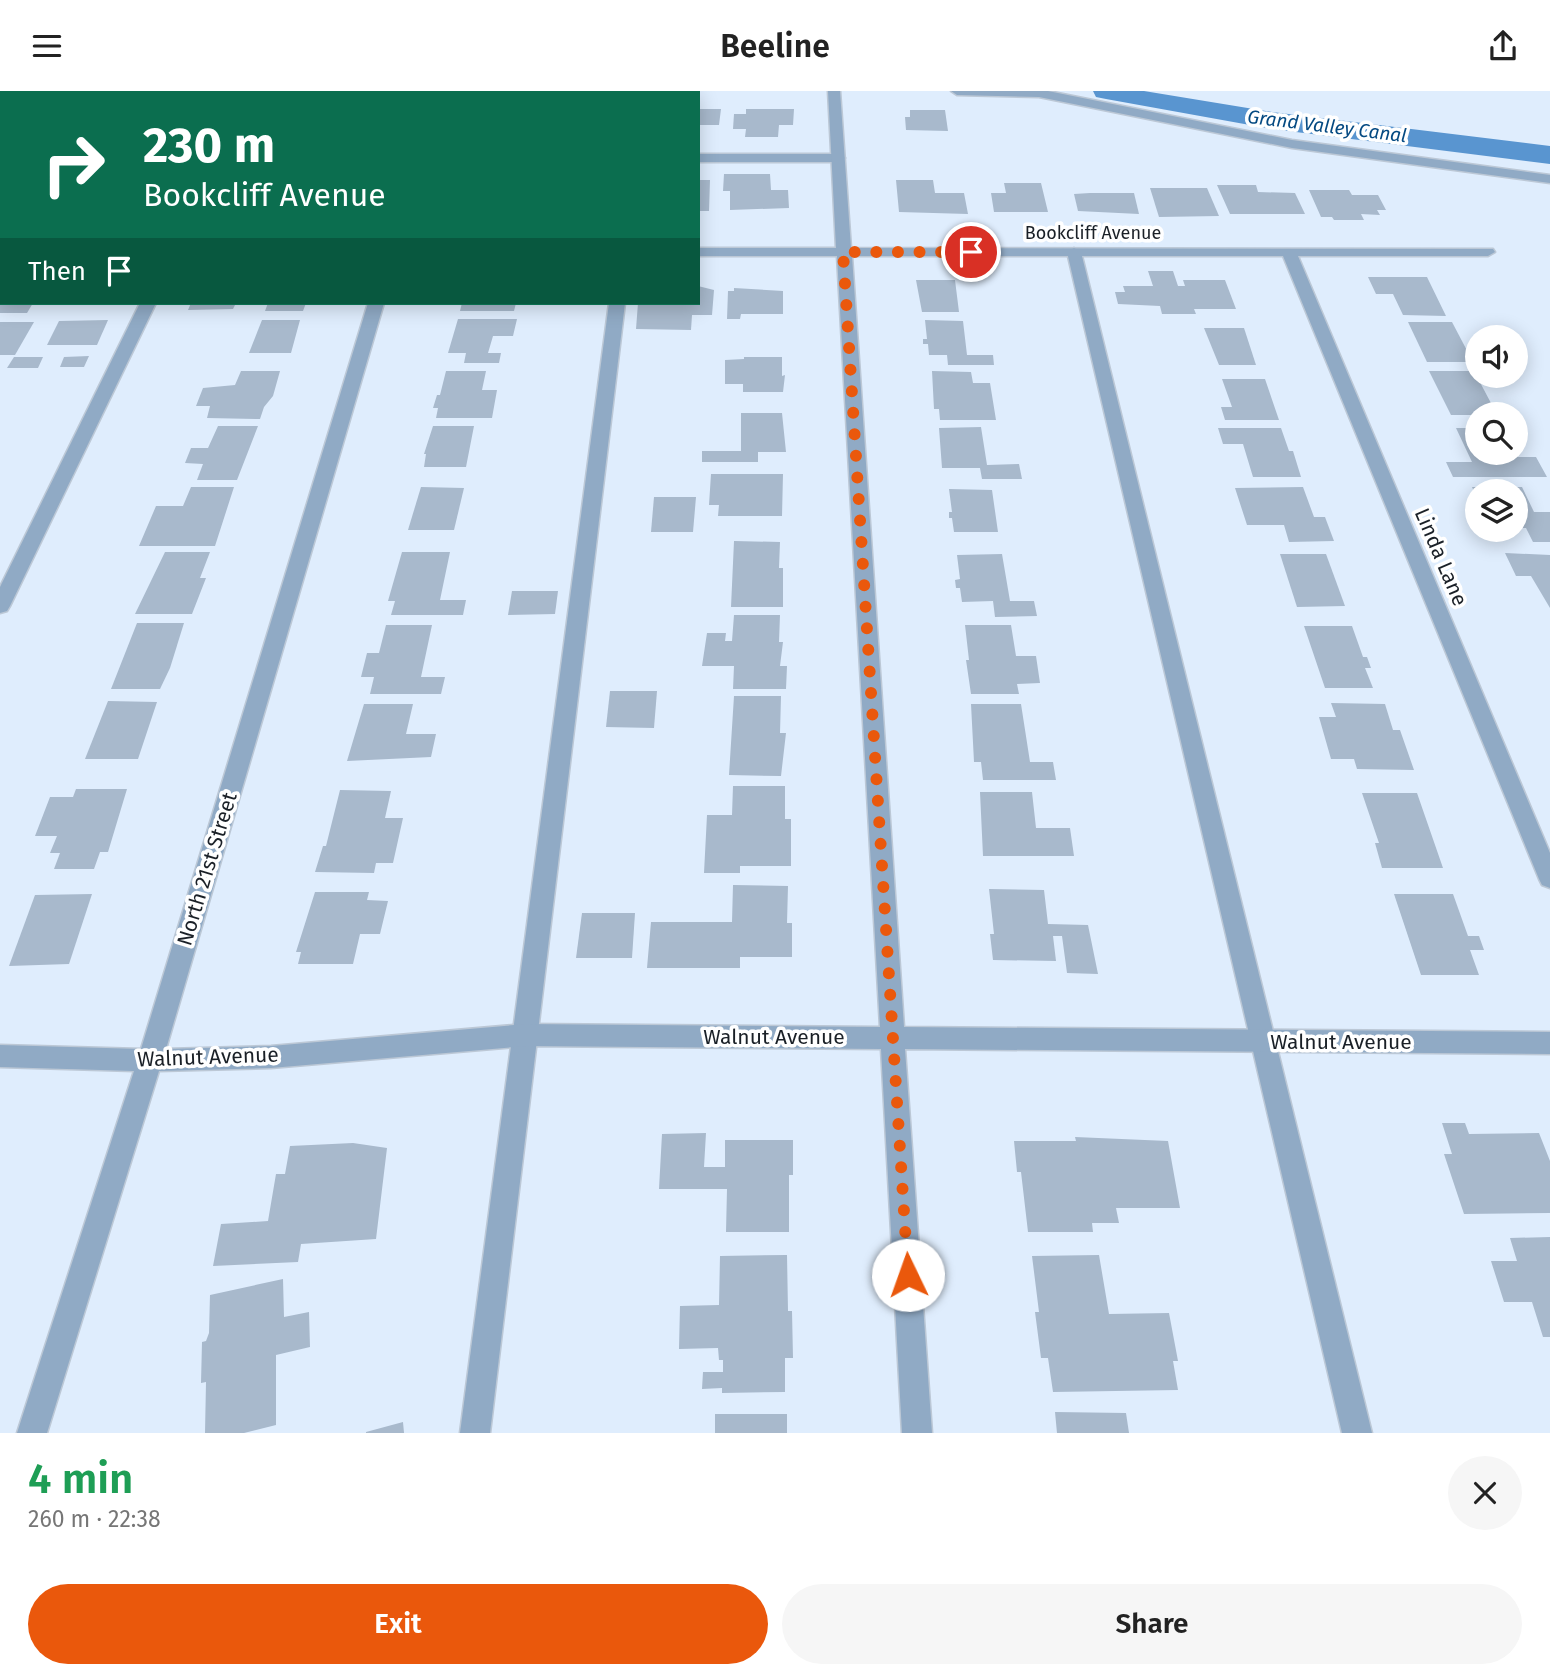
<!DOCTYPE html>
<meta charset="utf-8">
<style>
body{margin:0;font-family:"Fira Sans",sans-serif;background:#f6f6f6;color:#222;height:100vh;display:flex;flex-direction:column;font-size:26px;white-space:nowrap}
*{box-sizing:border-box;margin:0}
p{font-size:23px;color:#767676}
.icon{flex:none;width:38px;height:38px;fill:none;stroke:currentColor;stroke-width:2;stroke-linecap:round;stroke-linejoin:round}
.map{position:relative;height:1342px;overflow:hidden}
.sheet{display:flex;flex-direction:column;background:#fff;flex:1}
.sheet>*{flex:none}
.hud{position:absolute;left:0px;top:0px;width:700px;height:214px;box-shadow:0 4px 18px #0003;background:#0b6e4f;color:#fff;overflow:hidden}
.tools{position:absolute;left:1465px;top:234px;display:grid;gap:14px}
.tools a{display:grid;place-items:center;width:63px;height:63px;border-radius:50%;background:#fff;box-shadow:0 4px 18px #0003;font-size:35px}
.pin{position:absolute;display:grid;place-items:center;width:60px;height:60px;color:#fff;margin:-30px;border:4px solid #fff;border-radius:50%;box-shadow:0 2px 7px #0007}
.me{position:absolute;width:77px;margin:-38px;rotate:357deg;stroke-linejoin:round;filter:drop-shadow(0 0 5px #0008)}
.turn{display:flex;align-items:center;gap:24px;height:147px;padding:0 28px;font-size:32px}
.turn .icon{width:91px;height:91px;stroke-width:2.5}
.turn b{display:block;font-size:49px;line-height:60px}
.then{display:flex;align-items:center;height:66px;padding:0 28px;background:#0003;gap:14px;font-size:26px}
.round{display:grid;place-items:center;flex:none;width:74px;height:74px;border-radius:37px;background:#f6f6f6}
.summary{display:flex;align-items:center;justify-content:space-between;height:119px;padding:0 28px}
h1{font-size:42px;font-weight:600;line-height:52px;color:#1e9e55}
.primary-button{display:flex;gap:14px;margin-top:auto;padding:14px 28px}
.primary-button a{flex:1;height:80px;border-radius:42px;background:#ea580c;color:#fff;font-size:28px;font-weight:600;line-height:80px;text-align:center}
.primary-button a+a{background:#f6f6f6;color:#222}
header{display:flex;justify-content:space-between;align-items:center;height:91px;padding:0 28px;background:#fff;font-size:32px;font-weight:600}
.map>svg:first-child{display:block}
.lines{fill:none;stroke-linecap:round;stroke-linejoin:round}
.canal{fill:#5995d0;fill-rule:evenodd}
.building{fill:#a8b9cc}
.lane-casing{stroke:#bcc8d6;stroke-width:3}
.street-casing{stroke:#bcc8d6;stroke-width:3}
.lane{fill:#90aac5;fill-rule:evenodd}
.street{fill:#90aac5;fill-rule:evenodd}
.route{stroke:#ea580c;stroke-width:12;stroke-dasharray:0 21.6}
.labels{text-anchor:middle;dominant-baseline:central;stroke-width:7;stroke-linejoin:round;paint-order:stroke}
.far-street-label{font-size:18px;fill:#1a2027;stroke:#fff}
.far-water-label{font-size:19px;font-style:italic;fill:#054a82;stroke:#fff}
.street-label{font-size:21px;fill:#1a2027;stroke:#fff}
</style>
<header><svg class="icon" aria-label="menu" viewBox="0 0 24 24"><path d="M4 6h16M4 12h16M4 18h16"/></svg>Beeline<svg class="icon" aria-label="share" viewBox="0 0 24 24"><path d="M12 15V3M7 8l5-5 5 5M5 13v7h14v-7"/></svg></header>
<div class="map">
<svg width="1550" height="1342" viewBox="0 0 1550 1342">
<rect width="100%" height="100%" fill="#dfedfd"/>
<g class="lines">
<polygon class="canal" points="1093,0 1144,0 1272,21 1550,55 1550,73 1272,38 1106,8 1096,6"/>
</g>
<g class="building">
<polygon points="698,18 721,18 719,34 698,34"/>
<polygon points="746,18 794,18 793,34 779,34 778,46 745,46 746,38 733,38 734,23 746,23"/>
<polygon points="910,19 945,19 948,40 906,39 905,26 910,26"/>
<polygon points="724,83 770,83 771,99 788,99 789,117 730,119 730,100 723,100"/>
<polygon points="698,89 710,89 709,120 698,120"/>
<polygon points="896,89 933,89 935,102 964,102 968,123 899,121"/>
<polygon points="1004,92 1041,92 1048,121 994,121 991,102 1006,102"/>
<polygon points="1217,94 1256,94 1258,101 1295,102 1305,123 1230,123"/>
<polygon points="1150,97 1207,97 1219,125 1159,126"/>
<polygon points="1309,99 1349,99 1352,104 1378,104 1386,119 1377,119 1380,124 1361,123 1364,129 1334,129 1332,126 1321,126"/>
<polygon points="1090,102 1134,102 1139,123 1078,120 1074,103"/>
<polygon points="1148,180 1173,180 1178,195 1185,195 1183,189 1225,189 1236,218 1194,218 1196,223 1162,223 1160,215 1118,213 1115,201 1125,201 1123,195 1153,195"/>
<polygon points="1368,186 1427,186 1446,225 1403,224 1393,203 1376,203"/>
<polygon points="916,189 955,189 959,221 922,221"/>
<polygon points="698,195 714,199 712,224 692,224 691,239 636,238 638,212 698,212"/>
<polygon points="734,197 783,200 783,223 741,223 740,228 727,228 728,200 734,200"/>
<polygon points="0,212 33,212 27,222 0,222"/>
<polygon points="191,212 236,212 233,218 188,219"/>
<polygon points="268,212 306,212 303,220 265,220"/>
<polygon points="462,212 516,212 514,220 460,220"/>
<polygon points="458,228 517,228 513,245 493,245 488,262 501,262 499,272 464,272 466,262 448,262"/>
<polygon points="108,229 97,254 47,254 59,230"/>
<polygon points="262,229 300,229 291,262 249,262"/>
<polygon points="925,229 963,230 967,264 993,264 994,274 948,274 947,264 929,264 928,253 923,253 923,248 927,248"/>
<polygon points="0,231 34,231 15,264 0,264"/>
<polygon points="1408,231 1452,231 1473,271 1427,271"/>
<polygon points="1204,237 1244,237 1256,274 1219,274"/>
<polygon points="89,265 84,276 60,276 64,266"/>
<polygon points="14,266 43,266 38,277 7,277"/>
<polygon points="744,266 782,266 782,285 785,284 783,301 743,301 743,293 725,293 725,269 744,268"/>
<polygon points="241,280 280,280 273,305 264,316 260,328 207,327 210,315 196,315 203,297 235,294"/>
<polygon points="446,280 486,280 482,299 497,299 492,327 436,327 438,317 433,317 437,304 440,304"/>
<polygon points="932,280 971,281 973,292 990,292 996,329 940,329 939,318 934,318"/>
<polygon points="1429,280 1474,280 1492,314 1495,314 1500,324 1451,324"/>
<polygon points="1222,288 1265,288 1279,329 1225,329 1221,316 1232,316"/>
<polygon points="741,322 782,322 786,361 758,361 758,371 702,371 702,360 741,360"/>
<polygon points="218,335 258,335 237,389 197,389 203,373 185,372 191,357 208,357"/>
<polygon points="433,335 474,335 466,376 424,376 426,363 424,363"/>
<polygon points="981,336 987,374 1019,373 1022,388 982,388 980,377 942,377 939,337"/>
<polygon points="1218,337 1281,337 1289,360 1293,360 1301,386 1253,386 1243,353 1223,353"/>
<polygon points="1456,337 1477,337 1477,362 1516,362 1518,366 1536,366 1547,386 1453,386 1446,371 1472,371"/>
<polygon points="711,383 783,383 782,425 718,425 719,414 709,414"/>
<polygon points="191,396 234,396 215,455 139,455 156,415 183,415"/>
<polygon points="421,396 464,397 454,439 408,439"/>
<polygon points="1303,396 1314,426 1325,426 1334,450 1289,451 1284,434 1247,434 1235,397"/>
<polygon points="1472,396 1522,396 1534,421 1550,421 1550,451 1533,451 1526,437 1516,437 1516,401 1477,401 1477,407"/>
<polygon points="949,398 992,399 998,441 954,441 952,427 949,427 949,421 952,421"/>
<polygon points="654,406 696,406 693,441 651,441"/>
<polygon points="734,450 780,451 779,477 783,477 783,516 731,516"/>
<polygon points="165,461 210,461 200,487 206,487 192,523 135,523"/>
<polygon points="402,461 450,461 440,509 466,509 463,524 391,524 395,510 388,510"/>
<polygon points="1505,462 1550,464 1550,517 1531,485 1516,485"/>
<polygon points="1002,463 1010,510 1034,510 1037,525 995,526 993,510 962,511 960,497 956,497 955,489 960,488 957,464"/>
<polygon points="1280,463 1326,463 1345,515 1297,516"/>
<polygon points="512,500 558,500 555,523 508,524"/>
<polygon points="734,524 780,524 779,551 783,551 780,575 787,575 786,598 733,598 734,575 702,575 707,542 726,542 725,550 732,550"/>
<polygon points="137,532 184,532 170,577 160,598 111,598"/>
<polygon points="386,534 432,534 421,586 445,586 441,603 370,603 374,586 361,586 367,562 379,562"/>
<polygon points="965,534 1011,534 1016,565 1036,565 1040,592 1017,593 1019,603 971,603 966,569 969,569"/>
<polygon points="1304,535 1352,535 1363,566 1367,566 1371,577 1365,577 1373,597 1325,597"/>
<polygon points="610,600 657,600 654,637 606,636"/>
<polygon points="734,605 781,605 780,642 786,642 781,685 729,684"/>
<polygon points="108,610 157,611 138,668 85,668"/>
<polygon points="1331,612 1385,613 1393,639 1400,639 1414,679 1357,678 1354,668 1331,668 1319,626 1336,626"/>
<polygon points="364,613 413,613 406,643 436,643 431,666 347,670"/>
<polygon points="971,613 1021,613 1030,671 1053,671 1056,689 983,689 981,671 974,671"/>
<polygon points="733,695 785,695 785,728 791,728 791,775 740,775 740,782 704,782 707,724 732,724"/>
<polygon points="76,698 127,698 108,761 100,761 94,778 54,778 60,762 50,762 57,745 35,745 50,706 73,706"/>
<polygon points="340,699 391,700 385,727 403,727 393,772 376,772 374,782 315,781 323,755 326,755"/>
<polygon points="980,701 1032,701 1036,737 1070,737 1074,765 983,765"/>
<polygon points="1362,702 1417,702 1443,777 1382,777 1375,752 1379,752"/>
<polygon points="733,794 788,795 787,832 792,832 792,866 740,866 740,877 647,877 651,831 732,831"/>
<polygon points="989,798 1044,799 1048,833 1088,834 1098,883 1067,882 1062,845 1053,845 1056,870 993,869 990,843 994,843"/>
<polygon points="315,801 369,801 367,809 388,810 380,843 360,843 353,873 298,873 301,861 296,861"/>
<polygon points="92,803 69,873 9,875 35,804"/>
<polygon points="1394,803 1453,803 1468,845 1479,845 1484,859 1470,859 1479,884 1421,884"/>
<polygon points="582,822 635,822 632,867 576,867"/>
<polygon points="1442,1032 1465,1032 1469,1043 1539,1042 1550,1070 1550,1122 1464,1123 1444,1063 1452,1063"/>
<polygon points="706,1042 704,1076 725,1076 725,1049 793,1049 793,1084 789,1084 789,1141 726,1141 727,1098 659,1098 662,1043"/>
<polygon points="1075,1046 1168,1050 1180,1117 1116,1117 1119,1132 1092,1132 1093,1141 1028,1141 1021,1081 1017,1081 1014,1050 1076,1050"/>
<polygon points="353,1052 387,1057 376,1148 301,1153 298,1171 213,1175 221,1133 268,1130 276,1083 285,1083 290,1055"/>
<polygon points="1550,1146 1550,1246 1543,1246 1532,1211 1504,1211 1491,1170 1517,1170 1510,1147"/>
<polygon points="787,1164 788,1220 792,1220 793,1267 785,1267 785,1301 722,1302 722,1297 702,1298 703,1281 723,1281 723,1269 719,1269 718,1257 679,1258 680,1215 719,1214 720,1165"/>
<polygon points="1099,1164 1109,1223 1169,1222 1178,1270 1173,1270 1178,1299 1053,1301 1048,1267 1041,1267 1035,1221 1039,1221 1032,1165"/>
<polygon points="283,1188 284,1226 309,1221 310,1256 276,1264 276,1334 244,1342 205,1342 206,1291 201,1292 202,1251 206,1250 209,1242 210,1204"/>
<polygon points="1055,1321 1126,1322 1129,1342 1057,1342"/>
<rect x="715" y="1323" width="72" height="19"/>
<polygon points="403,1331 404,1342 366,1342 366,1341"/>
</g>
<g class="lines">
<g class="lane-casing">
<g id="lane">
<polygon points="951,0 1048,0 1292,49 1550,84 1550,92 1292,57 1039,6 957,4"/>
<polygon points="698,63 838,63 845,67 838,71 698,71"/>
<polygon points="0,64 2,64 0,73"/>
<polygon points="1074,157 1081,161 1372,1342 1342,1342 1067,161"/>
<polygon points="140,212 156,212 10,515 7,520 0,522 0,496"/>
<polygon points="609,212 625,212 490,1342 460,1342"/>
</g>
</g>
<g class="street-casing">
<g id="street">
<polygon points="60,0 80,0 59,2"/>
<polygon points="828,0 840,0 851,157 1493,158 1495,161 1488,165 1298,165 1550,762 1550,797 1542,794 1539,788 1283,165 852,165 904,936 1550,941 1550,963 905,958 932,1342 902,1342 881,958 526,955 271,977 159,980 47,1342 17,1342 134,980 0,976 0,954 141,958 368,212 384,212 166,958 271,955 526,933 880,936 837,165 698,165 698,157 836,157"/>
<rect x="0" y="16" width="2" height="8"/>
<rect x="0" y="158" width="2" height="8"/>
</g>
</g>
<use href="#lane" class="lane"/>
<use href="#street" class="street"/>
</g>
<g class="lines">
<polyline class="route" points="908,1184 843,161 971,161"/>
</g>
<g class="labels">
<g class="far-street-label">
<text x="1093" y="142">Bookcliff Avenue</text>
</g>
<g class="far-water-label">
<text transform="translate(1327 35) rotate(7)">Grand Valley Canal</text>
</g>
<g class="street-label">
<text transform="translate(1441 466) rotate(67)">Linda Lane</text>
<text transform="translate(207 778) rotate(-73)">North 21st Street</text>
<text x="774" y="946">Walnut Avenue</text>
<text x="1341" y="951">Walnut Avenue</text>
<text transform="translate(208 966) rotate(-2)">Walnut Avenue</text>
</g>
</g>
</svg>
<div class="tools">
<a><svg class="icon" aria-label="sound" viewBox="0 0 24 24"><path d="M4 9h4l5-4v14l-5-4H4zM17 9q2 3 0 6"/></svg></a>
<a><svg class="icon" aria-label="search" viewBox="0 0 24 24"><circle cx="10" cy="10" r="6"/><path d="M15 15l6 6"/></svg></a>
<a><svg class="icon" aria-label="layers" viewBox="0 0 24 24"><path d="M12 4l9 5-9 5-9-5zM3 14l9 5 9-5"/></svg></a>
</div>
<div class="pin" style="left:971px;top:161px;background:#d93025"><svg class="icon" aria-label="arrive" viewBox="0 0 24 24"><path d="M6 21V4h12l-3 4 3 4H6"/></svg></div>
<svg class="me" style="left:908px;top:1184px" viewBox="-20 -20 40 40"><circle r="19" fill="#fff"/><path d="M0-13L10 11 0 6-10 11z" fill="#ea580c"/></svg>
<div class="hud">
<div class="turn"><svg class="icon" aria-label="right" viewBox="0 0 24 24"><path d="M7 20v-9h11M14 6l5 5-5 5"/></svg><div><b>230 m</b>Bookcliff Avenue</div></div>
<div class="then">Then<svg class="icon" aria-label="arrive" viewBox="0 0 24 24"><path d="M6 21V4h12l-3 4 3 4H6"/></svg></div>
</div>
</div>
<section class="sheet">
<div class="summary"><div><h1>4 min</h1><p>260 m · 22:38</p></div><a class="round"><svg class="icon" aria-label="close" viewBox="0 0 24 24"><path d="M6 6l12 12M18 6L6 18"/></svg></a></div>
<div class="primary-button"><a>Exit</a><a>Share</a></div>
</section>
